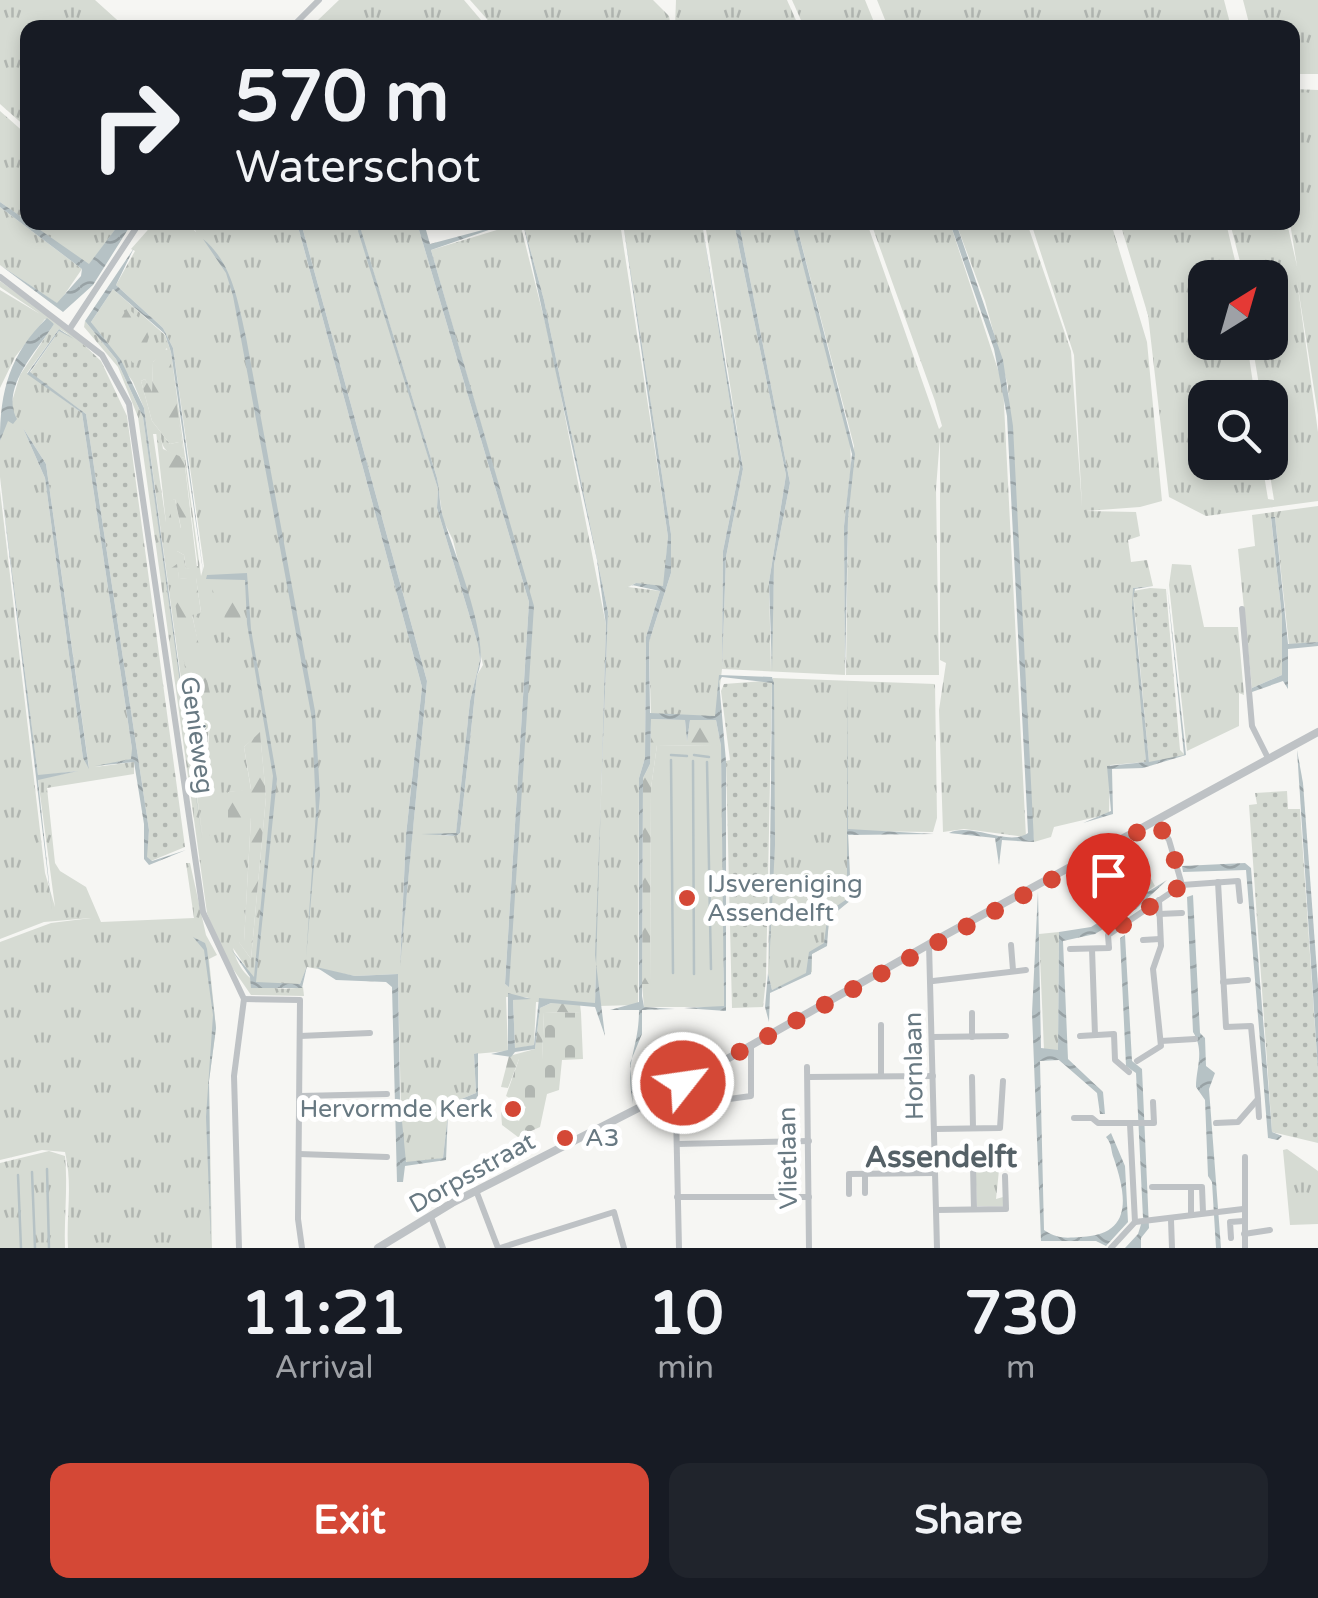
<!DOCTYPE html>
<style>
body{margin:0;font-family:"Varela Round",sans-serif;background:#20242c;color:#f1f3f6;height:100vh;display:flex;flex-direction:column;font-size:38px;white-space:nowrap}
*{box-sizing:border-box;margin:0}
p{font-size:32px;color:#9ea1a6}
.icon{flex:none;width:55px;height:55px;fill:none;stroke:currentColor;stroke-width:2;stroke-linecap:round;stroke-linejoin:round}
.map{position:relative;height:1248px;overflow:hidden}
.panel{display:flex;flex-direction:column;background:#171b24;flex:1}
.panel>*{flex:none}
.top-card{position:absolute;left:20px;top:20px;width:1280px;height:210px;border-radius:20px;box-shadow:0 5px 15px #0003;background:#171b24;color:#f1f3f6;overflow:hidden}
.needle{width:65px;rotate:37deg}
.tools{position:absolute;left:1188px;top:260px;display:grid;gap:20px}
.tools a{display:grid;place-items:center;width:100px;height:100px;border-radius:20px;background:#171b24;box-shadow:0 5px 15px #0003;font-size:50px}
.pin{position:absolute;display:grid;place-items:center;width:85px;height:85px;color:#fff;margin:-102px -42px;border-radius:50% 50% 50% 0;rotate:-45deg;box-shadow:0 0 10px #0007}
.pin .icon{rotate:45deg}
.me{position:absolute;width:110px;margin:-55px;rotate:60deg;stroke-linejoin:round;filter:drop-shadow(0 0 8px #0008)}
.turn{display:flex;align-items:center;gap:35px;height:210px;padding:0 50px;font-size:45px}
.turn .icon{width:130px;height:130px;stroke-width:2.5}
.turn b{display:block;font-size:70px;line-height:85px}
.eta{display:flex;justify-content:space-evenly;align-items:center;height:170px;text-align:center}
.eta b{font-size:60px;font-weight:700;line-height:70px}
.action{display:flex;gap:20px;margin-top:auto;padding:20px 50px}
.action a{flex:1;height:115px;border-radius:20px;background:#d44836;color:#fff;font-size:40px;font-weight:700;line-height:115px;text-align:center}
.action a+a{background:#20242c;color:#f1f3f6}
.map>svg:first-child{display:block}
.grass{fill:url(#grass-tufts);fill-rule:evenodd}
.forest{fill:url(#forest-firs)}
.cemetery{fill:url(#cemetery-stones)}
.garden{fill:url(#garden-dots)}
.pitch{fill:#d6dbd3}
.water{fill:url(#water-waves)}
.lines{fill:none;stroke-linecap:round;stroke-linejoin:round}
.stream{stroke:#b6c2c5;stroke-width:2.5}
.minor{stroke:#bec2c5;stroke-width:6}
.tertiary{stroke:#bec2c5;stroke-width:8}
.route{stroke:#d44836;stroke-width:18;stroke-dasharray:0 32.4}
.poi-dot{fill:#d44836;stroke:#fff;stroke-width:4}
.labels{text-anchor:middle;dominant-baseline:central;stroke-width:10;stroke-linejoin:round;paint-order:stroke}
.street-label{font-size:25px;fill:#687982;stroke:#fff}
.poi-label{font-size:25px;fill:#687982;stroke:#fff;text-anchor:start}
.quarter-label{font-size:30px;font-weight:bold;fill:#556167;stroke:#fff}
</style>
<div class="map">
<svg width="1318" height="1248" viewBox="0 0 1318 1248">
<defs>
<pattern id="grass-tufts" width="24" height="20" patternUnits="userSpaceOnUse" patternTransform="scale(2.5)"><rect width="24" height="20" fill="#d6dbd3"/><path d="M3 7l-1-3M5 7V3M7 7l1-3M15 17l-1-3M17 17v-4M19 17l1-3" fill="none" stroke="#b1b6b1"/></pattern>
<pattern id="forest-firs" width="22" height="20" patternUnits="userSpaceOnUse" patternTransform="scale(2.5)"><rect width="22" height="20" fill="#d6dbd3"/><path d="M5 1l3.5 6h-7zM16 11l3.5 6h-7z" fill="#b1b6b1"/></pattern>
<pattern id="cemetery-stones" width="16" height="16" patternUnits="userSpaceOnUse" patternTransform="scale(2.5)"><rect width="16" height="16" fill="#d6dbd3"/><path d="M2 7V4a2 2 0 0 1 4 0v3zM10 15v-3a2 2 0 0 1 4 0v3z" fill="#b1b6b1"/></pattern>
<pattern id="garden-dots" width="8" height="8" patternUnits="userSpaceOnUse" patternTransform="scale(2.5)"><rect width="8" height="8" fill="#d6dbd3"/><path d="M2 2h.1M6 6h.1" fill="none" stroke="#b1b6b1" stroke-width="1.8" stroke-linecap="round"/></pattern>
<pattern id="water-waves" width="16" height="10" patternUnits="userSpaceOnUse" patternTransform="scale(2.5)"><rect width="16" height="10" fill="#b6c2c5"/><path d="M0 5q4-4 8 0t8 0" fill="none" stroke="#98a2a5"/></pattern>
</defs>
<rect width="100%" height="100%" fill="#f6f6f3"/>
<g class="grass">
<polygon points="0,0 95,0 125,27 28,28 27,128 0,104"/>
<polygon points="339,0 464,0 487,27 318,28 316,22"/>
<polygon points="470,0 653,0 669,16 671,27 494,27"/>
<polygon points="676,0 787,0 799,27 675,27"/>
<polygon points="792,0 865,0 876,27 804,27"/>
<polygon points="877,0 1224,0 1231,27 888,27"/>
<polygon points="1243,0 1318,0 1318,74 1293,74 1292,28 1250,27"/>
<polygon points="1293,89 1318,90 1318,415 1297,281 1318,432 1318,501 1206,516 1169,497 1148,315 1120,223 1226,223 1239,277 1205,278 1205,342 1247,343 1255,397 1205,398 1205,462 1262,463 1268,499 1274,500 1268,463 1270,398 1261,397 1252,343 1270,342 1270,278 1244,277 1230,223 1287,223 1297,266 1290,223"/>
<polygon points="0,111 27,135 28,222 0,202"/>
<polygon points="0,207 82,269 58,304 0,265"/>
<polygon points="28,223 120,223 89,265"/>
<path d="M154 223H187L196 232 192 223H297L422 687 406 835 400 965 427 681 301 223H417L529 602 505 984 508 986 533 606 431 250 520 223 552 350 606 625 595 1003 536 1002 534 1045 515 1049 513 1000 529 997H506L508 1051 474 1054 476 1093 449 1104 443 1158 409 1164 402 1158 398 974 355 976 307 967 300 984 258 985 233 948C241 983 268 993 303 987L304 996 251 995 224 956 207 913 138 417 118 367 84 327 85 321 116 359 143 417 203 839 144 408 133 382 91 322 113 289 165 335 171 352 201 576 204 566 173 348 163 328 116 285 135 251 131 249ZM360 228 437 478 443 520 453 540 483 665 477 675 460 833 456 836H438L456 834 470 701 480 660 478 644 437 508 438 489ZM167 348 183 449 179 442 170 444 152 421 141 381 145 379 152 394 153 362ZM153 434H160C163 453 168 452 184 458L198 566 186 569 184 555 177 551 181 529 175 499 169 501 166 522ZM177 564 179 579 196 578 201 612 192 614 211 707 208 750 198 749ZM260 733 266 797 251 959 239 942H244L251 817 229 792 251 790 244 747Z"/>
<polygon points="523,223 620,223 664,509 668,537 664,585 660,589 636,583 628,587 660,591 646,637 645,758 639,778 638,1005 598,1006 595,955 608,612 544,300"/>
<polygon points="623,223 702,223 740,467 723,551 722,669 726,557 743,469 705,223 734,223 786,475 769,582 771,671 774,565 790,483 739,223 792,223 850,438 851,466 844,526 845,675 722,669 716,720 651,719 649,642 671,573 671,534"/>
<polygon points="796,223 867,223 939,429 942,426 935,401 871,223 950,223 1003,385 1026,837 964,829 943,832 939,710 946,663 940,660 940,437 936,489 939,675 846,675 848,519 854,446"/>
<polygon points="956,223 1027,223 1071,351 1082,507 1074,355 1031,223 1111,223 1147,342 1162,501 1140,507 1086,511 1136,512 1140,536 1128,540 1131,562 1147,560 1153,586 1133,588 1146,762 1110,765 1109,814 1054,827 1051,837 1034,842 1029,799 1008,386 985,301"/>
<path d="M0 281 80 339 59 329 27 373 82 413 132 749V759L95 767 134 762V774L47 788 55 863 60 871 86 887 101 922 194 918 186 863H190L206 935 217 955 209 959 216 1028 209 1081 212 1248H68C66 1214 73 1186 65 1152L42 1150 0 1160V942L51 923 91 918 44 922 0 939V490L45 873 55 907 38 779 77 771 38 776 0 477V441L20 375 54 324 45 319 15 357 0 388V290L40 314 0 287ZM23 428 46 464 89 768 83 758 45 478Z"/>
<polygon points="1318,506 1318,642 1289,645 1275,517 1271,518 1282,617 1282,675 1252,688 1238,549 1255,546 1252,515"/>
<polygon points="1172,564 1191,565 1204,627 1238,627 1244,695 1239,693 1239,726 1187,751 1169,585"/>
<polygon points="773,678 935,684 937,818 933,832 848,831 851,900 830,916 826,946 812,954 812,972 772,990 768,973"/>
<polygon points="1142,862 1155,886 1101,922 1097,904 1120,892 1132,893"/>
<polygon points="1059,932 1058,1050 1044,1050 1039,934"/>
<polygon points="1287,1149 1318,1171 1318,1224 1290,1225 1283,1150"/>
<path d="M49 1151 65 1156C68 1188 64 1216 65 1248H0V1163Z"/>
<polygon points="1008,1161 1008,1169 999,1170 996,1199 1003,1197 1003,1206 977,1206 975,1162"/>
</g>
<g class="forest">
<polygon points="127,308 143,321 149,337 142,359 133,363 111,337"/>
<polygon points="163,349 169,350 183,449 178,448 179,442 170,444 152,421 141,381 145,379 152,392 153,362"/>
<polygon points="156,431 160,433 163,449 184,458 197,568 186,569 184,555 177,551 174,530 181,528 175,499 169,502 172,523 166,523"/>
<polygon points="177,564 179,579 196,577 201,613 192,615 215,715 210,721 206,752 197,747 170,569"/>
<polygon points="236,578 242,630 239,645 225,634 224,603 214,603 211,580"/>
<polygon points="651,719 685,720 687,742 690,720 716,720 721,746 725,993 712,746 657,745 651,788 650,984 642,984 643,778 650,764"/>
<polygon points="260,732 266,797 251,959 238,941 244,941 251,818 228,818 228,792 251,789 244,747"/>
<path d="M205 758 209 776 220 772C221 796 228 818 210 836L198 766Z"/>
<polygon points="551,1003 580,1004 581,1013 544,1012 542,1060 519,1059 508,1088 501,1087 509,1056 535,1049 540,1008"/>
</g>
<polygon class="cemetery" points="544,1012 581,1013 583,1059 562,1060 559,1090 547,1094 540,1127 518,1137 502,1125 501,1112 519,1121 526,1107 506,1096 519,1059 542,1059"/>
<g class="garden">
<polygon points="63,325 101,361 127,416 185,847 151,861 146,857 149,830 86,414 30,373 59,331 69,335 60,329"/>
<polygon points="1150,588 1166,589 1180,750 1185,755 1149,763 1133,591"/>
<polygon points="764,681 772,682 766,979 763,1007 732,1008 726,761 730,760 721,691 724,684"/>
<polygon points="1287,791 1288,809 1300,809 1318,1071 1318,1143 1272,1132 1249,805 1257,804 1255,793"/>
</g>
<polygon class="pitch" points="657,745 721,746 724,1007 644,1007 642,984 650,984 651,788"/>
<g class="water">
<polygon points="0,202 89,264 120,223 132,223 93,285 63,312 0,265 57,303 81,276 82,269 0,207"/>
<path d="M623 222 671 534V573L649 642 650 713 715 716 719 675 772 677 774 683 775 845 769 968 772 683 722 677 719 681 726 761V1011L684 1008 724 1006 721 746 716 720H690L687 742 685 720 651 719 650 764 643 778 642 996 644 1007 675 1009 642 1010V1034L630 1063 633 1104C624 1059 639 1050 639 1010H610L639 1002V778L645 758 646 637 660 591 632 585 625 589 636 583 663 586 668 537Z"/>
<polygon points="297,223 301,223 427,681 400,967 406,835 422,687"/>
<polygon points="417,223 424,223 430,244 509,223 431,250 534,606 509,987 505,984 529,602"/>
<polygon points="523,223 544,300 608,612 595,955 605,1036 595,1007 551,1003 540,1008 535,1049 515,1052 511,1057 491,1054 508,1050 508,993 531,999 513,1000 515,1048 534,1045 539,998 595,1003 606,625 597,560"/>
<polygon points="702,223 743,469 726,557 722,669 723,551 740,467"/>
<polygon points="734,223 739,223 790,483 774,565 772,672 769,582 786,475"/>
<polygon points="792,223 796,223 855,454 848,519 845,675 844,526 852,454"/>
<path d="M956 223 1003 360 1013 426 1034 842 1002 840 999 865 995 838 949 833C972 822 1008 847 1028 833L1007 416 994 349 950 223Z"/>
<path d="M360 227 437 478C440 491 439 504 443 517 453 551 493 644 477 675L460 833 456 836 421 834 456 833 470 701 480 660 478 644 437 508 438 489 358 231Z"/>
<path d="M203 239C232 262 238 302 246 337L315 711 320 795 306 958 316 812 312 719 233 296 226 273Z"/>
<polygon points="134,248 116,285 163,328 173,348 204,578 171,352 165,334 113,289 91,322 121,360 144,408 202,840 143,417 116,359 85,321"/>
<path d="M47 318 54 324C38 350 0 387 17 419L13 424 8 421 0 441C0 390 10 354 47 318Z"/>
<polygon points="59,329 74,339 59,331 30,372 86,414 149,830 147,857 152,861 186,850 149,865 144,859 144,824 134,762 95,766 131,759 132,749 82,413 27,374"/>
<polygon points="23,428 46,464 89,769 83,758 45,478"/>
<polygon points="0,477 38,775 78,771 38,780 52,910"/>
<polygon points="1271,517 1275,517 1288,644 1318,642 1318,646 1288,649 1288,689 1283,681 1252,692 1252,688 1282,675 1282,617"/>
<polygon points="247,573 251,629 277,779 256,982 300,984 307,966 302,988 251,988 250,977 231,949 254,977 273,776 247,624 245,580 206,579 207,575"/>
<polygon points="1167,585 1186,755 1143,768 1112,769 1113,814 1083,823 1111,811 1107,766 1146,762 1132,610 1133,588 1153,586 1135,589 1133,599 1149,762 1184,755"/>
<polygon points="847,682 848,829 934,834 848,835 851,900 829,918 827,946 812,954 811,974 770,993 769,1022 765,1007 768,973 772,990 806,973 809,952 824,943 828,912 847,899"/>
<polygon points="1297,750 1303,783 1318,985 1318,1071"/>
<polygon points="1245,863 1251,868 1272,1132 1282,1136 1278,1140 1268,1138 1246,870 1183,872 1182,866"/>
<path d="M1167 880 1136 909 1095 934 1063 941 1068 1059 1103 1092 1105 1114H1100L1097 1093 1059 1060 1040 1061 1044 1230C1057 1239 1065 1238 1081 1237 1134 1235 1126 1195 1114 1159 1110 1149 1113 1146 1106 1137L1111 1133 1125 1166 1128 1222 1106 1246 1096 1241H1041L1032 1013 1038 891 1041 1048 1058 1050 1059 932 1091 927Z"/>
<path d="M1193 895 1200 1033 1205 1038 1206 1066 1215 1073 1209 1089 1221 1248H1216L1212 1182 1208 1176 1205 1100 1196 1087C1196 1068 1205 1051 1193 1032L1187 897Z"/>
<polygon points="1125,935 1132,1061 1142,1069 1149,1228 1141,1238 1141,1248 1125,1248 1138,1234 1143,1218 1136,1073 1126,1066 1120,938"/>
<polygon points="193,937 205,943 207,949 216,1028 209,1081 211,1248 206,1117 213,1015 204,950"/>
<polygon points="316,967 355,976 398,974 400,1101 406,1162 443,1158 449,1104 476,1093 474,1054 478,1053 478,1098 448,1112 446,1160 405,1166 403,1182 397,1182 392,987 386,982 336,980"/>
</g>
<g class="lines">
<g class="stream">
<polyline points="671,755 687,756"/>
<polyline points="694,755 709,757"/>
<polyline points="671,760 673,973"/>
<polyline points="693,761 694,974"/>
<polyline points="707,762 711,969"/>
<polyline points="47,1169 49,1248"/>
<polyline points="32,1172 35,1248"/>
<polyline points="18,1175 21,1248"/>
</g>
<g class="minor">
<polyline points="291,28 319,0"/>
<polyline points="0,277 102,355 129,404 203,912 244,999 234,1076 239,1248"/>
<polyline points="71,327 140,222"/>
<polyline points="1242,609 1252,726 1268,758"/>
<polyline points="1157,822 1169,840 1182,885"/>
<polyline points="1159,914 1182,913"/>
<polyline points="1143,940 1160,939"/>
<polyline points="929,944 937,1248"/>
<polyline points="1011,945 1013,970"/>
<polyline points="1070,949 1109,948 1108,935 1182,885 1238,881 1240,901"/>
<polyline points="1092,949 1095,1035"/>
<polyline points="933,981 1026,970"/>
<polyline points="1223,982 1248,980"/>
<polyline points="244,999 300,1000 298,1219 302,1248"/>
<polyline points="972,1013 972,1037"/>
<polyline points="300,1036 370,1033"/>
<polyline points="1080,1036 1114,1034 1115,1060 1129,1072"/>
<polyline points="933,1037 1006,1036"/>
<polyline points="1161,1041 1195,1039"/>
<polyline points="1137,1061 1161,1046 1153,969 1161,946 1159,900"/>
<polyline points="807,1067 809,1248"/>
<polyline points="881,1076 881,1025"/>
<polyline points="808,1077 933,1076"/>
<polyline points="972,1077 973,1128"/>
<polyline points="670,1091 676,1113 679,1248"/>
<polyline points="300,1096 387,1094"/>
<polyline points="1258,1101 1259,1117"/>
<polyline points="676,1113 708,1112 722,1100 751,1096 751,1045"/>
<polyline points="1074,1118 1092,1118 1098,1123 1154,1123 1153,1102"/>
<polyline points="1216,1123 1238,1122 1258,1099 1251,1026 1226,1027 1218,882"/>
<polyline points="935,1129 1000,1128 1003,1081"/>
<polyline points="677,1144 809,1141"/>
<polyline points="299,1154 387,1157"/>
<polyline points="973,1166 974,1209"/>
<polyline points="865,1174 865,1193"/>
<polyline points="1152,1187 1202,1187 1203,1212"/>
<polyline points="1191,1188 1191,1213"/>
<polyline points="477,1193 498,1248"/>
<polyline points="849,1194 849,1174 935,1173"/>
<polyline points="677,1197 809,1197"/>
<polyline points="936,1210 1006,1209 1005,1176"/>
<polyline points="431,1217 443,1248"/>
<polyline points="1171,1220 1172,1248"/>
<polyline points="1135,1222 1243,1209"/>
<polyline points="1244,1234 1270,1230"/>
<polyline points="1231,1238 1230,1222 1244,1221"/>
<polyline points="500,1248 614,1212 624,1248"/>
<polyline points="1111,1248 1135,1222 1130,1124"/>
<polyline points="1245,1248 1245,1157"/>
</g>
<polyline class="tertiary" points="378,1248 452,1203 662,1096 947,934 1318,732"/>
</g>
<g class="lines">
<polyline class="route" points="683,1083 1156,822 1169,840 1182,885 1108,935"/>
</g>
<g class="poi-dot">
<circle cx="687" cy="898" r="10"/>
<circle cx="513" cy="1109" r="10"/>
<circle cx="565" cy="1138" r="10"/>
</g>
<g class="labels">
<g class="street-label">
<text transform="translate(197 735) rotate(82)">Genieweg</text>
<text transform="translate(914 1066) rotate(-91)">Hornlaan</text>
<text transform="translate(788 1158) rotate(-91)">Vlietlaan</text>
<text transform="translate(472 1173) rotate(-29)">Dorpsstraat</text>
</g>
<g class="poi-label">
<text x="707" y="884">IJsvereniging<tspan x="707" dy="29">Assendelft</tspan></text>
<text x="493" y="1109" text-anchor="end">Hervormde Kerk</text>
<text x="585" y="1138">A3</text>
</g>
<g class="quarter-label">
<text x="941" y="1157">Assendelft</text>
</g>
</g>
</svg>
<div class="tools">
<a><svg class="needle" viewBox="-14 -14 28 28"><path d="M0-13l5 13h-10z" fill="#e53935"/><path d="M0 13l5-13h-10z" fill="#9ea1a6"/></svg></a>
<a><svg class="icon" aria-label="search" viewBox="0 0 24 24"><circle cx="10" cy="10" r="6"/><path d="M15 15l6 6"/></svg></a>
</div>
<div class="pin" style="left:1108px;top:935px;background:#d93025"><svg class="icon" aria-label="arrive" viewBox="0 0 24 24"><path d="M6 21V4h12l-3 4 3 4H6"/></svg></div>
<svg class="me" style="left:683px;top:1083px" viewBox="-20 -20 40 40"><circle r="17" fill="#d44836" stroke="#fff" stroke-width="3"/><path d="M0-11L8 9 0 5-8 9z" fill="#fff"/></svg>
<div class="top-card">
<div class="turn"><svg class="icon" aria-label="right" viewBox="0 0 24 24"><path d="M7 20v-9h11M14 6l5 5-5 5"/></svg><div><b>570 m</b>Waterschot</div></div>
</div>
</div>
<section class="panel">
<div class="eta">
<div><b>11:21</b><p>Arrival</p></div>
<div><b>10</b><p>min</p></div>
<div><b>730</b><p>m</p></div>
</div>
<div class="action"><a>Exit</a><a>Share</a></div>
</section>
